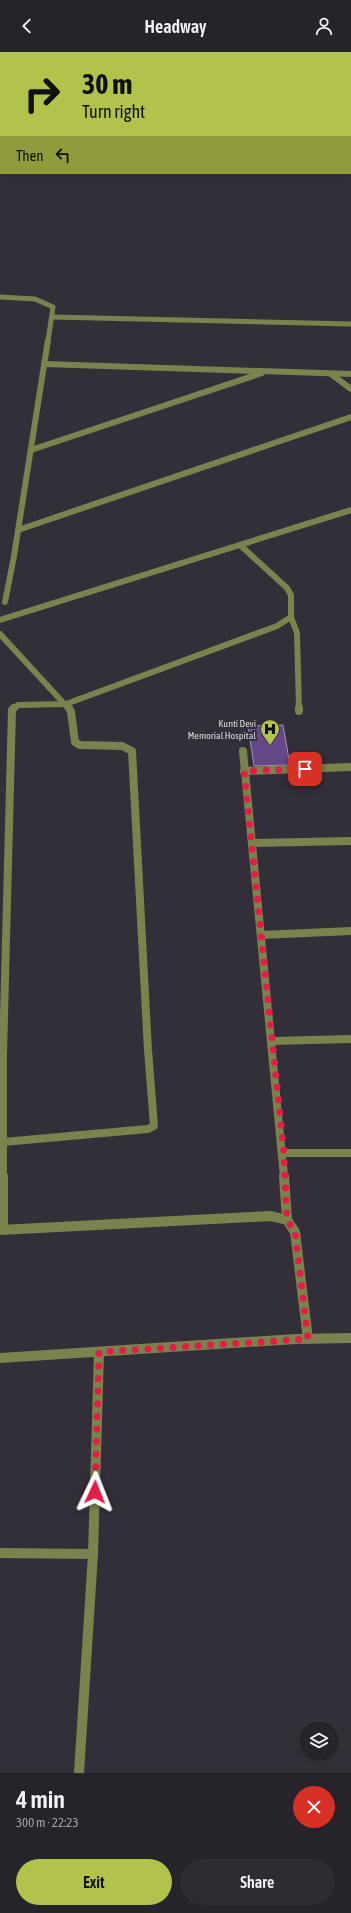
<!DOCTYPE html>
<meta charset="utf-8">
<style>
body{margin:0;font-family:"Asap Condensed",sans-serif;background:#2e2b33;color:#f1f3f6;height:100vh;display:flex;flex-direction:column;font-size:15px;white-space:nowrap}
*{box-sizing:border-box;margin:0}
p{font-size:13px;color:#a4a4a9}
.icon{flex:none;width:22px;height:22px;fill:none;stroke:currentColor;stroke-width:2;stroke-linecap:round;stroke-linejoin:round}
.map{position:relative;height:1721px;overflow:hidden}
.side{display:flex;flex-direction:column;background:#26232b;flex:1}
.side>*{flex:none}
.hud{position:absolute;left:0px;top:0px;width:351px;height:122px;box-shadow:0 1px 3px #0004,0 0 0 1px #424047;background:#b3c24b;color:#111;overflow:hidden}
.tools{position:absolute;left:299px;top:1669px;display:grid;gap:8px}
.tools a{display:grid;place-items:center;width:40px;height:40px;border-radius:50%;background:#26232b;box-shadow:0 1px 3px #0004,0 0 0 1px #424047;font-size:20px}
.pin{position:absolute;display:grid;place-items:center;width:34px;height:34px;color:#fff;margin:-17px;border-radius:8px;box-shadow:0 2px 6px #0006}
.me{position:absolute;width:44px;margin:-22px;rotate:2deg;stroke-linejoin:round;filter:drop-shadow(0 0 3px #0008)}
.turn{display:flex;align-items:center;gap:14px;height:84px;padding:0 16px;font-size:18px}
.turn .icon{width:52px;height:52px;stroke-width:2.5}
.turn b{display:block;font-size:28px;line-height:34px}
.then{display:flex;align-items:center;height:38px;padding:0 16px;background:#0003;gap:8px;font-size:15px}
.round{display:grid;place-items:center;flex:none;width:42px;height:42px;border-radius:21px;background:#2e2b33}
.head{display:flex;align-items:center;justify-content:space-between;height:68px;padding:0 16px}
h1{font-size:24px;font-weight:600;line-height:30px}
.button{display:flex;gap:8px;margin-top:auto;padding:8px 16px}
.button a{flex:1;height:46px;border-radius:24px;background:#b3c24b;color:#111;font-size:16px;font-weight:600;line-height:46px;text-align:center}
.button a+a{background:#2e2b33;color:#f1f3f6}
header{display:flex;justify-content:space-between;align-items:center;height:52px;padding:0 16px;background:#26232b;font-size:18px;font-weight:600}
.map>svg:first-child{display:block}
.building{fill:#64488a;stroke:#9d99a5}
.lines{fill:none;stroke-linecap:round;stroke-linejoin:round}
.street-far3{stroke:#7a824d;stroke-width:5}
.street-far2{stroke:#7a824d;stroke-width:6}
.street-far1{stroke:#7a824d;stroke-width:8}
.street{stroke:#7a824d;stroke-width:10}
.route{stroke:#e11d48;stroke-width:7;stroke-dasharray:0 12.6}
.labels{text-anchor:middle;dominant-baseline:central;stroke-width:4;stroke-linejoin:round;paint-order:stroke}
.poi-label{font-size:10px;fill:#dcd9e0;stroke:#332f39;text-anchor:end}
</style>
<header><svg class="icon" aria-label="back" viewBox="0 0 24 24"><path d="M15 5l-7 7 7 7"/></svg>Headway<svg class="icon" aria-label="person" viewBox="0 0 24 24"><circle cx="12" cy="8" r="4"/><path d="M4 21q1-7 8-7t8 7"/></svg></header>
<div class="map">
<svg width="351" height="1721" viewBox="0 0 351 1721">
<rect width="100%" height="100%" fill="#332f39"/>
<polygon class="building" points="283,673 290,713 254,714 248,674"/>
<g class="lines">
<g class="street-far3">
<polyline points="25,1 27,0"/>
<polyline points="0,245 35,247 53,255 48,289"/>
<polyline points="52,265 351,272"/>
</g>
<g class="street-far2">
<polyline points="44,312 351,322"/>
<polyline points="331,322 351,337"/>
<polyline points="31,398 262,321"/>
<polyline points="18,478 351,365"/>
<polyline points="5,550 14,504 48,288"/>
<polyline points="291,565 297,581 299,657"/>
<polyline points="0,568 351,458"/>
<polyline points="0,582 69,657"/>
<polyline points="13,657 18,653 66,652 277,574 291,565 291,543 287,536 240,493"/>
</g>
<g class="street-far1">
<polyline points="299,656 299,659"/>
<polyline points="243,699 284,1125"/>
<polyline points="244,719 351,715"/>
<polyline points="252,791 351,789"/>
<polyline points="261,883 351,879"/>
<polyline points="272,989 351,987"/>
<polyline points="3,1090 148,1077 154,1074 148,998 132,699 122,694 80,693 75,690 71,660 69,656"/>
<polyline points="283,1101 351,1101"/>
<polyline points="3,1125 3,1003 12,658 14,656"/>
</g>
<g class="street">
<polyline points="3,1124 3,1177"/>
<polyline points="284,1124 287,1168"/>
<polyline points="0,1178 271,1164 287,1168 295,1180 308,1287"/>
<polyline points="0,1306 296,1287 351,1286"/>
<polyline points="0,1501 93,1502"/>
<polyline points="79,1721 93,1502 99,1300"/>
</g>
</g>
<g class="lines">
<polyline class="route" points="95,1440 99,1300 308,1287 295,1180 287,1168 284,1101 244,719 305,717"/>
</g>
<defs>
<g id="hospital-pin" transform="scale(1)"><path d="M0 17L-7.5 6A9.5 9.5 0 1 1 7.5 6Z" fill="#b3c24b" stroke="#332f39"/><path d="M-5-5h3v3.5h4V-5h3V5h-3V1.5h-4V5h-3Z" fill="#111"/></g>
</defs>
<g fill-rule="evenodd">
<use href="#hospital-pin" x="270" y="677"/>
</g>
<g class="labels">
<g class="poi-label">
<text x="256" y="671">Kunti Devi<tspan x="256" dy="12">Memorial Hospital</tspan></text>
</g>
</g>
</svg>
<div class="tools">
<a><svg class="icon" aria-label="layers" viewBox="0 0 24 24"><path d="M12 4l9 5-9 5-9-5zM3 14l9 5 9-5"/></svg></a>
</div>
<div class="pin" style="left:305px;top:717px;background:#d93025"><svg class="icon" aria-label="arrive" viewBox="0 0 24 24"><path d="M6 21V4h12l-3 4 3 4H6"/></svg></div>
<svg class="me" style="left:95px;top:1440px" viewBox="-20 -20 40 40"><path d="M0-17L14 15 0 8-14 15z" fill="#e11d48" stroke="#fff" stroke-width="4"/></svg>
<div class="hud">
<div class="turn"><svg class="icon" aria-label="right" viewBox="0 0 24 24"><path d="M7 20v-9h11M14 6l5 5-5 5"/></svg><div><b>30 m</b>Turn right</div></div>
<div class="then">Then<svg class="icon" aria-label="left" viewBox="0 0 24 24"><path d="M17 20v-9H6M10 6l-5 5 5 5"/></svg></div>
</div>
</div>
<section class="side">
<div class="head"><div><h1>4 min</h1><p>300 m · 22:23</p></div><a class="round" style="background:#d93025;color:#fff"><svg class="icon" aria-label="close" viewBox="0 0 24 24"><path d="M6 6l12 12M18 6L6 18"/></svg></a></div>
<div class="button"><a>Exit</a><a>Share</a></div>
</section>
